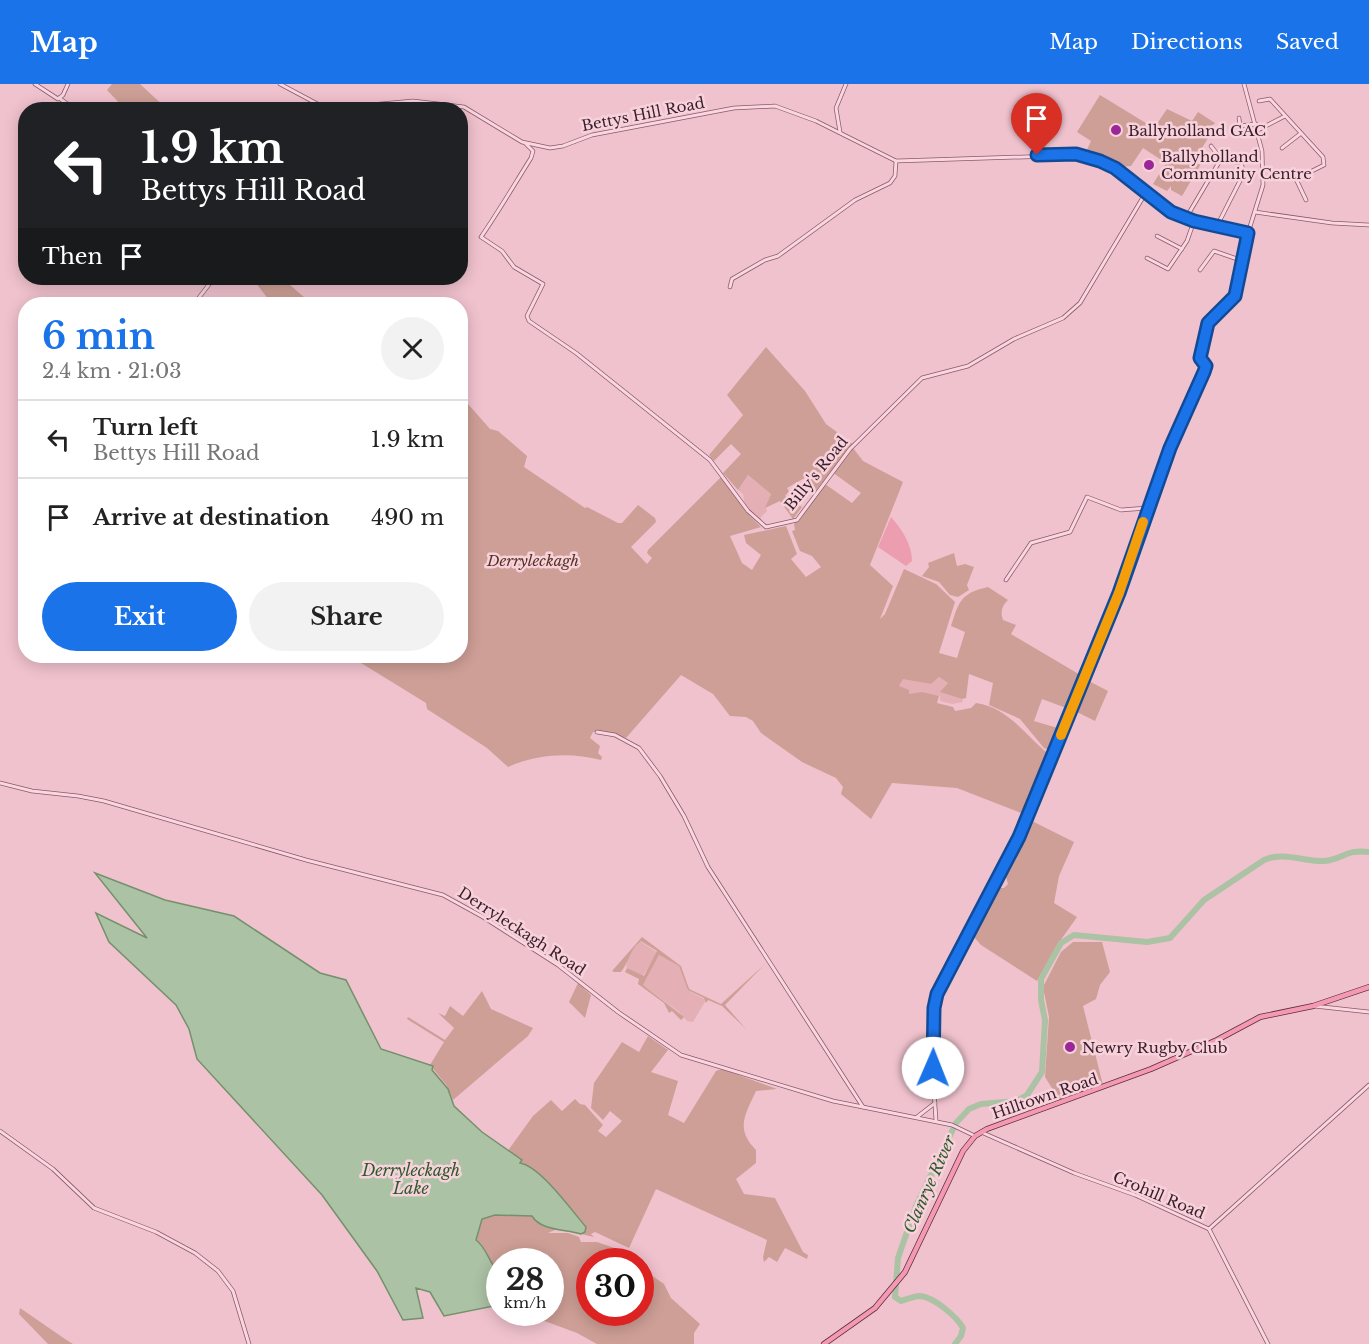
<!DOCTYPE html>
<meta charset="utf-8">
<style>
body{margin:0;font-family:"Libre Baskerville",serif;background:#f2f2f2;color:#222;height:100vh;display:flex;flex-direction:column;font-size:22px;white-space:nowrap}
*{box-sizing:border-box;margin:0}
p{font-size:20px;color:#767676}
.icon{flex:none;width:33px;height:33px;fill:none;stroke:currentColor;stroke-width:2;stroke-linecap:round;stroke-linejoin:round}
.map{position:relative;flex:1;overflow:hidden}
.details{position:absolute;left:18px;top:213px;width:450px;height:366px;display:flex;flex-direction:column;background:#fff;border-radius:24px;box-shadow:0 3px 15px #0003}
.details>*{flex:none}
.banner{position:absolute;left:18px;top:18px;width:450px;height:183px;border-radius:24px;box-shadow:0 3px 15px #0003;background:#202124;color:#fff;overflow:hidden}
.speed{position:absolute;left:486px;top:1164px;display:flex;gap:12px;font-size:30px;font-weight:700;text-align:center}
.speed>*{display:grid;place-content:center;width:78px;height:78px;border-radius:50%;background:#fff;box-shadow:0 3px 15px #0003;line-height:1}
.speed small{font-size:15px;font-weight:400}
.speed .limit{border:9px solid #d22;background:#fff;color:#111}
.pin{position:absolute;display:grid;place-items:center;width:51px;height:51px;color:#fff;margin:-62px -26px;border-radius:50% 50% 50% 0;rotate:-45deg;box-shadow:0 0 6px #0007}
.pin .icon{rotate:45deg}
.me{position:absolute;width:66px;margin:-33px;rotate:1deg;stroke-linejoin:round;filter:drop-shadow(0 0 4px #0008)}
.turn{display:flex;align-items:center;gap:21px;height:126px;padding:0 24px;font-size:27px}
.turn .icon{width:78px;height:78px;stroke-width:2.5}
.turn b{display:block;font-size:42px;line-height:51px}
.then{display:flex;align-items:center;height:57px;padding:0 24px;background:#0003;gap:12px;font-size:22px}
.round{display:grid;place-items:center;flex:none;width:63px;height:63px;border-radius:32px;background:#f2f2f2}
.summary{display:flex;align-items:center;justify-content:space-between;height:102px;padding:0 24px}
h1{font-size:36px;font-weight:700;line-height:45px;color:#1a73e8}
.action{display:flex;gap:12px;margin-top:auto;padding:12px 24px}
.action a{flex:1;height:69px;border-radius:36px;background:#1a73e8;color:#fff;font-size:24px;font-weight:700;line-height:69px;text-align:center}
.action a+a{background:#f2f2f2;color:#222}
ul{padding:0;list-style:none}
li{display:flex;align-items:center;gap:18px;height:78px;padding:0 24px;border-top:2px solid #e0e0e0}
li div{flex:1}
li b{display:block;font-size:22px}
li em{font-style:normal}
header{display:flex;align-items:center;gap:36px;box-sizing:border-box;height:84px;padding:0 30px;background:#1a73e8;color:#fff}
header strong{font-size:28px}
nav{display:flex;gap:33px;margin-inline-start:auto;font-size:21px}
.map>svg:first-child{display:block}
.farmland{fill:#e5afb6}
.green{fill:#ce9f96}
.sand{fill:#ec9eb0}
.water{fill:#acc2a5;stroke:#73916b;stroke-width:1.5}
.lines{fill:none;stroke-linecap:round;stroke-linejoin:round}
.river{stroke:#acc2a5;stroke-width:6}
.minor-casing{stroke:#8a596e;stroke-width:4.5}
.major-casing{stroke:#582d42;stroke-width:6}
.minor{stroke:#fad6df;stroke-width:3}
.major{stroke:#f499b1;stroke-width:4.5}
.route-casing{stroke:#114b97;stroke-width:15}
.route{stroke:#1a73e8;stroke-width:10}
.slow{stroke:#f59e0b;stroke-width:10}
.poi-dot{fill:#9b2697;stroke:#f7d2db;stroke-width:2}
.labels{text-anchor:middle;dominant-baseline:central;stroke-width:5;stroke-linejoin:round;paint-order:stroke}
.street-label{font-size:15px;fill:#391d2b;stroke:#f7d2db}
.poi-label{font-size:15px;fill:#391d2b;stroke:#f7d2db;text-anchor:start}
.park-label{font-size:15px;font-style:italic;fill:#573223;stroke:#f7d2db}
.water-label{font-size:16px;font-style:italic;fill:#2d5a2c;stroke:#f7d2db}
</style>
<header>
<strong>Map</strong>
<nav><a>Map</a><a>Directions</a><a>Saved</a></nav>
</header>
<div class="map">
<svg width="1369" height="1260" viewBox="0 0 1369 1260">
<rect width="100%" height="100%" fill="#f0c2ce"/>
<g class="farmland">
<polygon points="748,391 771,410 766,424 767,427 761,433 762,439 745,422 743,410 738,406"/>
<polygon points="939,593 948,599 941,608 962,615 963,618 952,620 940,617 940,612 909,610 899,602 903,594 931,600"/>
<polygon points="640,857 658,869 642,893 626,883 628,872"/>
<polygon points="659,871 679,882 691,908 706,916 693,938 687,937 679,928 643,901"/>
</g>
<g class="green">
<polygon points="112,0 140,0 167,25 122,25 124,24 107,6"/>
<polygon points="1100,11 1154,44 1167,25 1192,37 1198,28 1215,39 1207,46 1211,49 1199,69 1205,73 1182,112 1171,106 1171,102 1167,107 1153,100 1166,79 1143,64 1131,82 1119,83 1086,68 1091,57 1077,48"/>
<polygon points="252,194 282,194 312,220 272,220"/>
<polygon points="766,263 805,307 826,340 853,360 813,410 808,392 787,404 789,407 785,412 802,423 793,435 780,417 765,424 771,410 748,391 738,406 723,389 741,370 731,360 714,377 709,371 743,331 727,311"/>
<path d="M461 312 490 345 498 347 527 372 524 383 585 424 587 423 618 439H622L638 421 655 434 656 438 631 463 647 480 652 474 647 469 648 466 721 393 747 429 761 443 730 452 742 479 752 486 761 471 746 459 744 451 786 442 797 470 791 475 806 493 821 483 812 472 800 467 792 447 795 446 794 440 825 400 852 419 861 409 832 388 853 364 863 377 903 398 870 481 893 502 880 535 885 530 904 485 936 500 955 518 939 569 957 574 965 548 951 542C959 517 961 509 988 503L1008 516C1002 522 1000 527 1003 536L1016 541 1011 550 1082 592 1069 625 1042 615 1034 637 1061 645 1052 667 1044 664 1020 635 989 621 993 599 969 590 966 614 962 615 940 608 948 599 939 593 931 600 903 595 899 602 909 606V610L922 608 939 612 937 619 953 623 955 627 971 624 976 619C1010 624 1026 653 1051 672L1026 731 957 704 892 699 871 735 841 710 843 703 836 694 802 678 761 649 753 637 746 633 730 632 713 610 681 591 626 654 612 649 593 648 590 654 600 662 598 669 602 673 601 676C570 668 536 670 508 683L487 664 427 625 426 619 353 574 354 572H460Z"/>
<polygon points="954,469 957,482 965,480 974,483 967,501 969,506 958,513 950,511 939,498 922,492 929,483 928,479"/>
<polygon points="1085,595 1108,607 1095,637 1075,627"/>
<polygon points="1030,736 1074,758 1059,792 1054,819 1077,833 1060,857 1037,897 981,861 973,852 997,804 1004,804 1008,800 1005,789"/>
<path d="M642 853 681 882 689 905 721 920 765 880 725 921 746 945 722 922 708 916 706 919 704 914 688 906 679 882 659 871 643 901 684 933 681 936 672 927 669 929 664 919 638 900 639 895 625 888 627 884 644 892 657 867 641 857C630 865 629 878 621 888H614L612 887Z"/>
<polygon points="1073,858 1102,858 1110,888 1100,901 1096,915 1083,922 1103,1001 1060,1017 1045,993 1049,933 1043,903 1061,868"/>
<polygon points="578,899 591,911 585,934 569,918"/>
<polygon points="482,907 491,925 533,944 528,952 453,1016 447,1002 430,981 444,958 407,935 408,933 445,956 454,944 438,929 445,932 450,922 463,932"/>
<path d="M648 952 668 966 651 988 678 997 668 1031 684 1039 716 987 722 985 777 1005 756 1007C745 1031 735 1045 756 1066V1079L736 1095 744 1110 775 1114 803 1168 808 1171 807 1175 785 1164 777 1178 769 1173 764 1178 763 1173 767 1156 656 1105 629 1164 595 1148 591 1150 594 1153 581 1150 585 1148 546 1097 507 1068 533 1032 551 1016 562 1027 575 1015 580 1020 585 1021 603 1041 598 1047 606 1053 622 1037 610 1027 603 1036 591 1024 594 999 622 958 639 968Z"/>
<path d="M495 1131 532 1132 547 1143 557 1145 548 1149H568L579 1153 581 1158H597L629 1169 634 1177 590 1178V1228H640L641 1184 664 1200 671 1214 700 1240 694 1249V1260H597L577 1249 523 1229 550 1228V1178H500L499 1189C489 1178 487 1166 476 1156L482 1135Z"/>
<polygon points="20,1224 65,1255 73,1260 48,1260 19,1230"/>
</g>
<path class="sand" d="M891 433C902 445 912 461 912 477L906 482 878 463Z"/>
<path class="water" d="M95 789 165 816 234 832 320 889 346 896 381 965 433 982 432 986 448 1005 454 1022 482 1048 522 1076 520 1079C540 1082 572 1127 586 1143L585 1148 581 1150C565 1145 541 1147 532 1132L495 1131 482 1135 476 1156C487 1164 489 1179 499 1189V1221L444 1232 430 1208 416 1204 423 1234 403 1236 377 1187 322 1111 197 975 189 945 176 921 109 858 96 829 147 854Z"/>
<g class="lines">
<path class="river" d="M955 1260 961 1252 963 1244C957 1233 934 1213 920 1212 915 1212 907 1215 901 1217L895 1213 898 1174 916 1122 956 1039 969 1025 981 1020 1017 1017 1027 1011 1042 988 1045 936 1041 916V895L1061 859 1074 851 1147 858 1170 854 1204 816 1264 776C1284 767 1304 778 1324 777 1344 775 1345 765 1369 768"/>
<g class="minor-casing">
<g id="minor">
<polyline points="35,0 58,15 63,11 68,0"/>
<polyline points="280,0 327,25 413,17 464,23 522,58 550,64 563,62 592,51 734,24 775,22 816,37 896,77 1082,71 1115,84 1145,110 1177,131 1248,149"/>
<polyline points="59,14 76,26"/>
<polyline points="1259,17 1270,15 1323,73 1324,81 1296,95 1306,116"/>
<polyline points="1239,34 1241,51"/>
<polyline points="1240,42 1256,40"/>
<polyline points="1258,46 1285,32"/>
<polyline points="840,48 836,24 846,0"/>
<path d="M526 60 533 67 531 74C514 101 499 127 481 153L502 167 514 183 543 200 527 232 529 237 576 269 710 376 748 427 766 443 797 436 850 365 922 294 968 282 1014 255 1063 234 1080 219 1145 110"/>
<polyline points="1211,62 1221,75 1241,79 1244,89"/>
<polyline points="1282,64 1300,50"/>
<polyline points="1244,89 1251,89"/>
<polyline points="1255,128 1332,139 1369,141"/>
<polyline points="1186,134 1221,75"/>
<polyline points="1218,140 1244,89"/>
<polyline points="1157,152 1182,165"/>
<polyline points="1147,174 1168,185 1187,157 1194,137"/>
<polyline points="1200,186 1214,167 1243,177"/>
<polyline points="730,203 732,195 765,176 778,172 855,116 890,99 895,92 896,77"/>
<polyline points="194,220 214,194"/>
<polyline points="1006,496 1031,459 1070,448 1087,413 1121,426 1147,424"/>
<polyline points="597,648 615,651 639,664 660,692 684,732 708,783 863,1023"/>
<polyline points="0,699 32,707 78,712 104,717 306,776 443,811 483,833 558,881 618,928 681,971 833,1017 952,1041 975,1052"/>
<polyline points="1314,922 1369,928"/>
<polyline points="917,1033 935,1019"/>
<path d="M936 1037C934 997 926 950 937 911L1019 753 1119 509 1170 364 1204 288 1206 282 1200 274 1208 239 1235 212 1248 149 1263 101 1262 67 1244 0"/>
<polyline points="0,1047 53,1085 94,1124 156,1148 195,1169 218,1187 233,1207 249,1260"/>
<polyline points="981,1048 1074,1089 1135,1111 1209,1145 1268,1260"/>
<polyline points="1209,1145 1369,1001"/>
</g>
</g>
<g class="major-casing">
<polyline id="major" points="824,1260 875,1224 905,1188 963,1067 975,1052 987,1045 1151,985 1217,956 1260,933 1313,922 1369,903"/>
</g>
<use href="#minor" class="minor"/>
<use href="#major" class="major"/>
</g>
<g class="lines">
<g class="route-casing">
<polyline id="route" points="933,984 934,924 937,910 1019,753 1119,509 1170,364 1204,288 1206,282 1200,274 1208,239 1235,212 1248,149 1194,137 1171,128 1115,84 1100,77 1076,70 1037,71"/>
</g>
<use href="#route" class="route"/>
<polyline class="slow" points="1061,651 1119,509 1143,438"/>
</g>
<g class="poi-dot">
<circle cx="1116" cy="46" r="6"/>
<circle cx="1149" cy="81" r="6"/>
<circle cx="1070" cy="963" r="6"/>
</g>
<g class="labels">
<g class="street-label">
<text transform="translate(643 30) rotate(-11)">Bettys Hill Road</text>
<text transform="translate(816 389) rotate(-51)">Billy's Road</text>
<text transform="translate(522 847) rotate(33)">Derryleckagh Road</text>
<text transform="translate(1045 1012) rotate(-19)">Hilltown Road</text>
<text transform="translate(1159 1111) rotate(23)">Crohill Road</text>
</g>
<g class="poi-label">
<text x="1128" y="46">Ballyholland GAC</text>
<text x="1161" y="72">Ballyholland<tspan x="1161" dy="17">Community Centre</tspan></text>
<text x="1082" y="963">Newry Rugby Club</text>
</g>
<g class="park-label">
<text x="533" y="476">Derryleckagh</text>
</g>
<g class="water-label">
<text x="411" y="1086">Derryleckagh<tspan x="411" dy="18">Lake</tspan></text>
<text transform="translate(929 1100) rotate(-66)">Clanrye River</text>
</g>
</g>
</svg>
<div class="speed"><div>28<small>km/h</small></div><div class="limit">30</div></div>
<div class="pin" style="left:1037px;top:71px;background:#d93025"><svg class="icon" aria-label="arrive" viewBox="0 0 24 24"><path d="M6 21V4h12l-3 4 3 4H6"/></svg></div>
<svg class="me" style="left:933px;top:984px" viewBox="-20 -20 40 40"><circle r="19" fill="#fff"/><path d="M0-13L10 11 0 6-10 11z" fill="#1a73e8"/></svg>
<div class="banner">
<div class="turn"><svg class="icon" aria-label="left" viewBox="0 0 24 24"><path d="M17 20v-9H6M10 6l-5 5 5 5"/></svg><div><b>1.9 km</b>Bettys Hill Road</div></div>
<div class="then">Then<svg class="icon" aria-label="arrive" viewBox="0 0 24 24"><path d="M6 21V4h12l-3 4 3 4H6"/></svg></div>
</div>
<section class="details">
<div class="summary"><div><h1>6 min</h1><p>2.4 km · 21:03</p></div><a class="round"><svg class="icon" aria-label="close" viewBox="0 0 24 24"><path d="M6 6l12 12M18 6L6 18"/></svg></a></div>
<ul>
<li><svg class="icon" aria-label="left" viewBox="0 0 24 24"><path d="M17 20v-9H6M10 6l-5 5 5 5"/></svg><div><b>Turn left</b><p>Bettys Hill Road</p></div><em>1.9 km</em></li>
<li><svg class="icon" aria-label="arrive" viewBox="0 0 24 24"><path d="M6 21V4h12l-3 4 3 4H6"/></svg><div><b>Arrive at destination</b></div><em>490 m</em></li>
</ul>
<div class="action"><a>Exit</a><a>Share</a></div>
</section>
</div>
